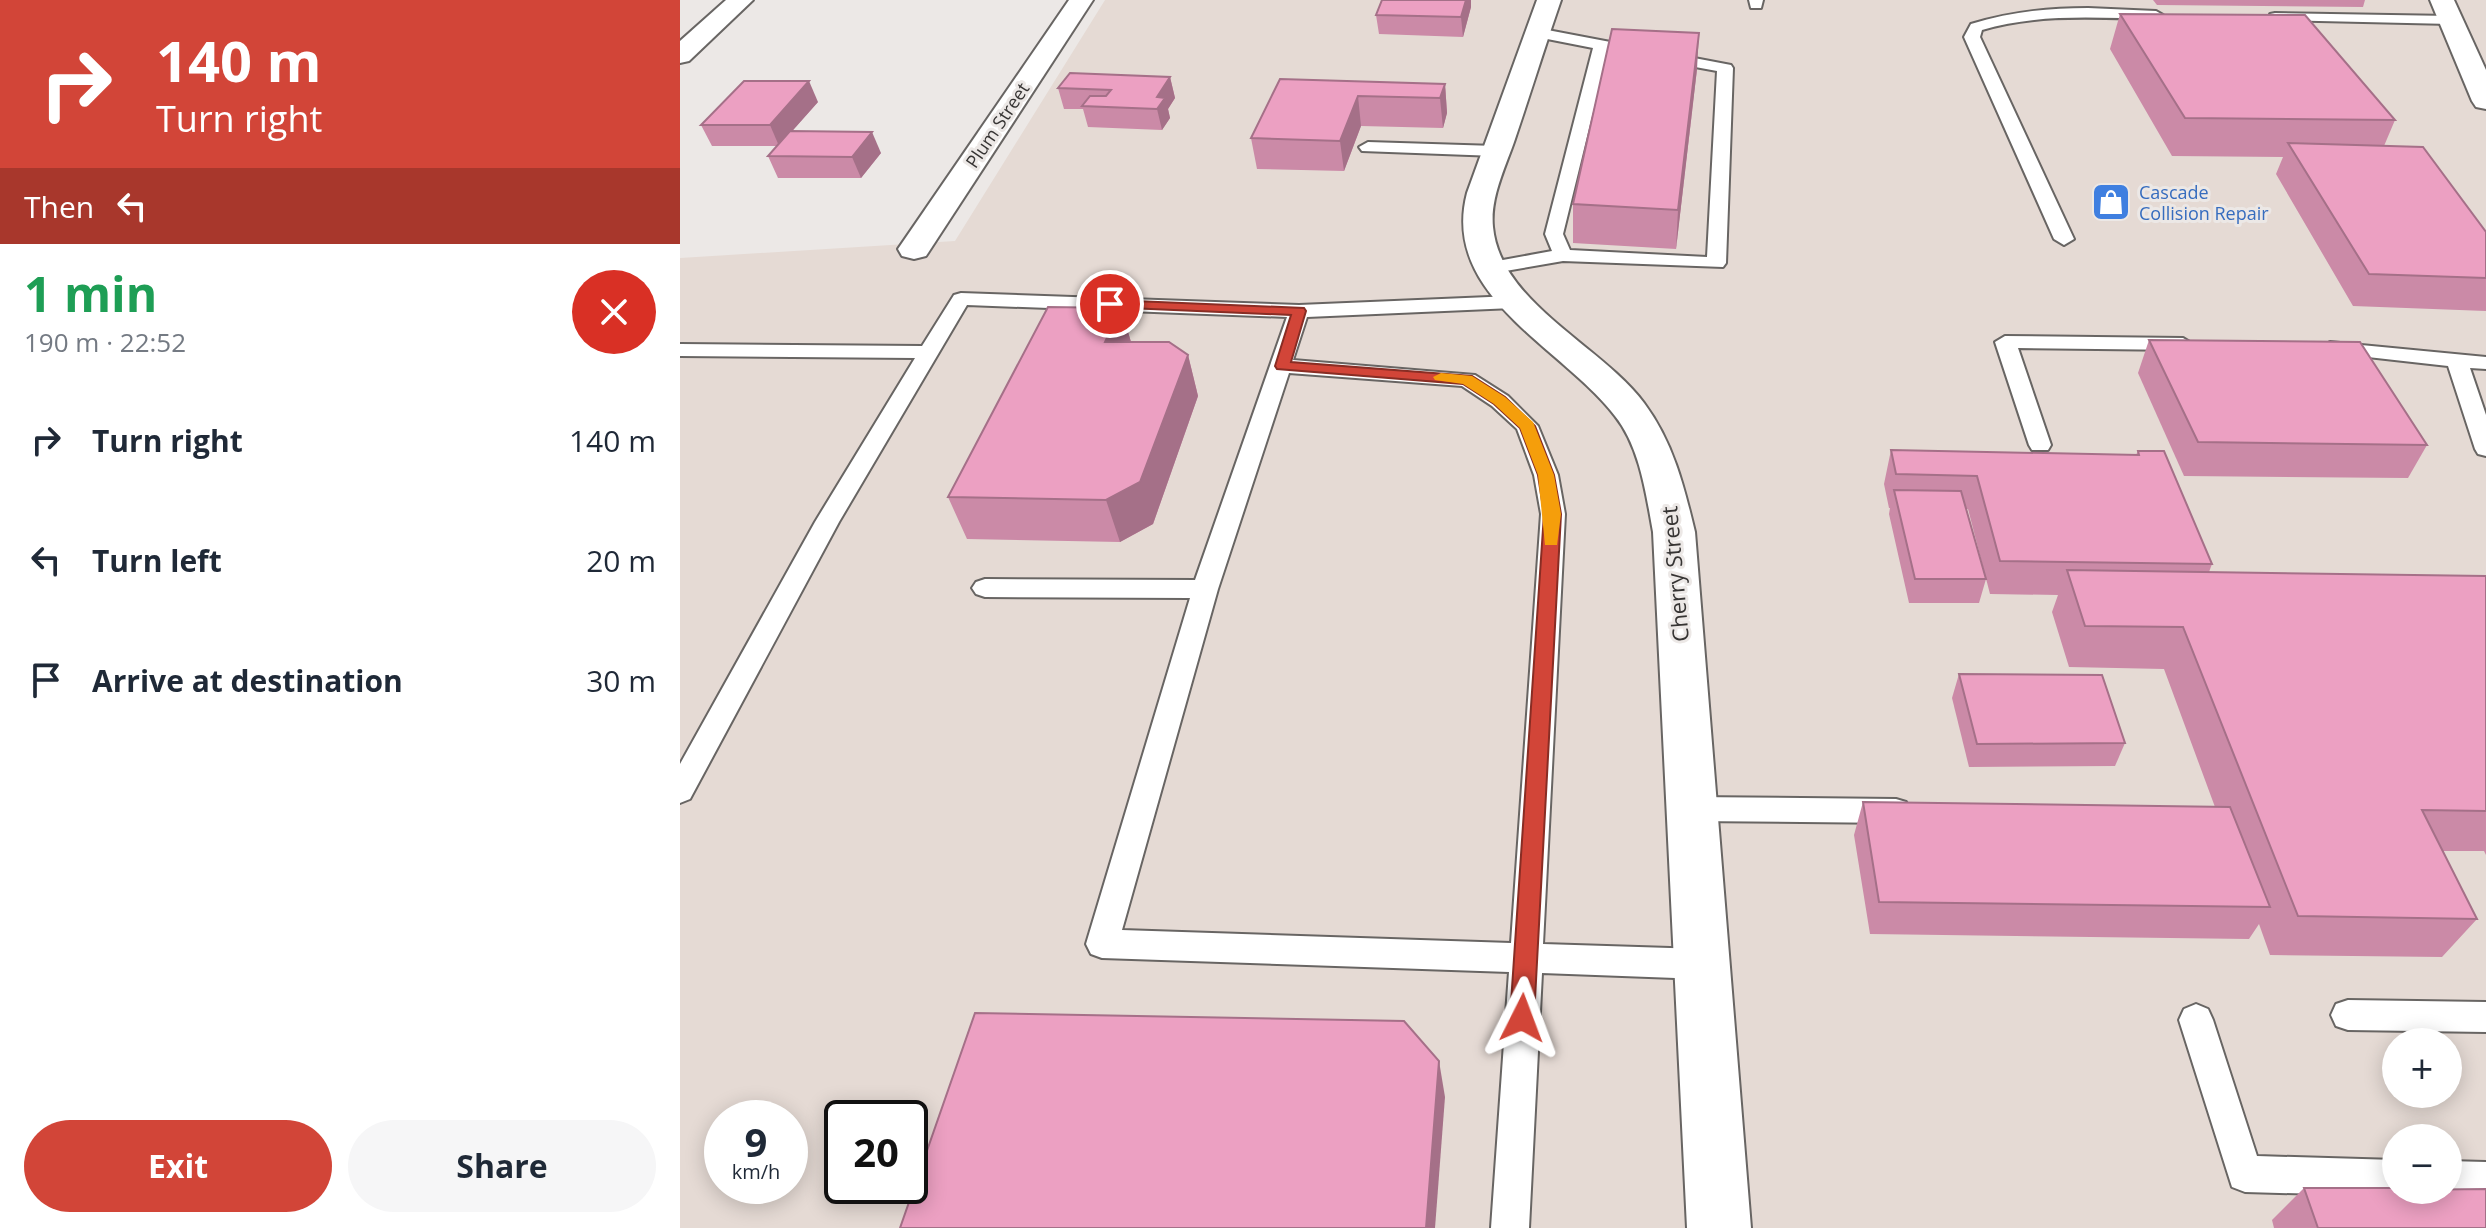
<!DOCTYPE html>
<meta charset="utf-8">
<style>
body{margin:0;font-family:"Open Sans",sans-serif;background:#f6f6f7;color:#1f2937;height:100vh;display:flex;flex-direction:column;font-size:30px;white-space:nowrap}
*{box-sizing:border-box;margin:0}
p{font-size:26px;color:#747a83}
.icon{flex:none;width:44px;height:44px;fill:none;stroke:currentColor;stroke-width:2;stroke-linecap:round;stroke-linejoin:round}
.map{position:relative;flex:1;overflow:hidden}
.sheet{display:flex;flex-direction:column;background:#fff;width:680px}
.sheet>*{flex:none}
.hud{background:#d24538;color:#fff;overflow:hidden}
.fabs{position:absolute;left:1702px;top:1028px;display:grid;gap:16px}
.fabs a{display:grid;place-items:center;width:80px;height:80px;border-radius:50%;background:#fff;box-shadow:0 4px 20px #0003;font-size:40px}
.speed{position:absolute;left:24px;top:1100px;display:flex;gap:16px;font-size:40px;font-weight:700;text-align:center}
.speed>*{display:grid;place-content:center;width:104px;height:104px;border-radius:50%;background:#fff;box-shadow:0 4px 20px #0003;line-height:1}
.speed small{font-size:20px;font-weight:400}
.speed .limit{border:4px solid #111;border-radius:12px;background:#fff;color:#111}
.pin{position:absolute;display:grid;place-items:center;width:68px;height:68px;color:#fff;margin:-34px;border:4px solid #fff;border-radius:50%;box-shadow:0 2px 8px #0007}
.me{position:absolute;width:88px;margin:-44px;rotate:3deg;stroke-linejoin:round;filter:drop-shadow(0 0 6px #0008)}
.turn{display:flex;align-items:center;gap:28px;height:168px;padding:0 24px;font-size:36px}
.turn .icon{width:104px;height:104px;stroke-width:2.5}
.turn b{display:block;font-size:56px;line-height:68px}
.then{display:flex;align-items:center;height:76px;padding:0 24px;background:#0003;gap:16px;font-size:30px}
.round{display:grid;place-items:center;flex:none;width:84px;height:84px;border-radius:42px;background:#f6f6f7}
.overview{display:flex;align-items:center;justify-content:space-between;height:136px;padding:0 24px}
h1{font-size:48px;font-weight:700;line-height:60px;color:#1e9e55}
.button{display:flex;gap:16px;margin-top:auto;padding:16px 24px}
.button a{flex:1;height:92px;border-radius:48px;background:#d24538;color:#fff;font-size:32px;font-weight:700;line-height:92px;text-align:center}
.button a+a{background:#f6f6f7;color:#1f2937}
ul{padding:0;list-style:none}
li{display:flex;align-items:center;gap:24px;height:120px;padding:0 24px}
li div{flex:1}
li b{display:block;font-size:30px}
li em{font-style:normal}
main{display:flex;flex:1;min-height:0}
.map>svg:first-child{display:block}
.built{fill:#e5dad4;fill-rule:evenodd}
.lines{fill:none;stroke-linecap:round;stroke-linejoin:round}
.lane-casing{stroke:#686563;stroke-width:4}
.street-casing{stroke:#686563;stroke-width:4}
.secondary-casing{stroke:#686563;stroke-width:4}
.highway-casing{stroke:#686563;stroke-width:4}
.lane{fill:#fff;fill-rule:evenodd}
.street{fill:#fff;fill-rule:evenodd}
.secondary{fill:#fff;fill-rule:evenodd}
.highway{fill:#fff;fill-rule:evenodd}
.wall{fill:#cb8aa7}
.shaded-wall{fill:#a57088}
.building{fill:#eca0c2;stroke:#a57088;stroke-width:2}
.route{fill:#d24538;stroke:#882d24;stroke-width:2}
.slow{fill:#f59e0b}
.labels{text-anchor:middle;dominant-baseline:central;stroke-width:6;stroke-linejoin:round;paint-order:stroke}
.far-street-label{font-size:18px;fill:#363433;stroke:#ece8e6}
.far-shop-label{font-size:18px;fill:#366cbe;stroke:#ece8e6;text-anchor:start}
.street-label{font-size:22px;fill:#363433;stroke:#ece8e6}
</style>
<main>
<section class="sheet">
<div class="hud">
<div class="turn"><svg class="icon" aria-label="right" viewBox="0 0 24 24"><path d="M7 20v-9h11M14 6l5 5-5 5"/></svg><div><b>140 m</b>Turn right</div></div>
<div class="then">Then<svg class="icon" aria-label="left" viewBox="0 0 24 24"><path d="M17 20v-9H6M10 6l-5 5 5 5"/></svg></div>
</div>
<div class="overview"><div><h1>1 min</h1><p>190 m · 22:52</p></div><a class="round" style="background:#d93025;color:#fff"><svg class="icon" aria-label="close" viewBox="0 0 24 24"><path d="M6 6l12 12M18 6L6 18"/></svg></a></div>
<ul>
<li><svg class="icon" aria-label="right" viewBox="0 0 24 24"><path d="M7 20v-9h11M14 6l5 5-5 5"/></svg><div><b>Turn right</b></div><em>140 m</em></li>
<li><svg class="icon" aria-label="left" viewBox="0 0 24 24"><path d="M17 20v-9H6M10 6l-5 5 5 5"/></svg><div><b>Turn left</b></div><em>20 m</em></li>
<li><svg class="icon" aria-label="arrive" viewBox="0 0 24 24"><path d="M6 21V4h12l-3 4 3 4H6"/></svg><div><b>Arrive at destination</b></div><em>30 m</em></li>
</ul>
<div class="button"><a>Exit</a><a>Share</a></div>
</section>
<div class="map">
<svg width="1806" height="1228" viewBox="0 0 1806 1228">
<rect width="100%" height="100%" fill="#ece8e6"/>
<path class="built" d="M425 0H1806V1228H0V258L275 241ZM1716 1042H1768V1094H1716ZM42 1118H110V1186H42ZM162 1118H230V1186H162ZM1716 1138H1768V1190H1716Z"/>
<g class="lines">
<g class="lane-casing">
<g id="lane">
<polygon points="1069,0 1083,0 1081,8 1071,8"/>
<path d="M1408 8 1476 11 1483 15 1476 19C1418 18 1359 13 1302 30L1300 37 1394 239 1384 245 1374 239 1284 37 1291 24C1330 12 1367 8 1408 8Z"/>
<polygon points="1595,13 1771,16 1778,20 1771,24 1590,20 1590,14"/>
<path d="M857 28 1051 65 1053 68 1046 263 1043 267 883 261 808 274 801 272 798 268 801 264 872 251 865 234 913 48 852 36V30ZM928 51 1037 71 1027 257 890 250 883 234Z"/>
<polygon points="688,142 816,146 825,151 816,156 682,151 679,147"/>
<path d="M281 293 619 305 833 296 843 302 833 308 627 317 613 360 795 375 828 396 858 426 878 475 885 514 863 944 1022 949 1033 954 1038 964 1033 974 1022 979 862 973 849 1228H811L829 972 422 958 411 954 406 944 510 598 305 597 296 594 292 588 296 582 305 579 515 580 607 317 287 305 159 522 10 799 0 803V764L135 522 235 358 0 356V344L242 346 274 295ZM609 373 782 386 812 406 837 429 854 475 861 514 831 943 442 930 538 589Z"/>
<polygon points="1325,336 1503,338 1513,344 1503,350 1338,348 1371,445 1368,450 1352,450 1349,445 1315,342"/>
<polygon points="1650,342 1806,357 1806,369 1790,368 1806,415 1806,456 1798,454 1795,449 1768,366 1643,352 1639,348"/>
<polygon points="1011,797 1216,799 1226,802 1231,811 1226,820 1216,823 1011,821 1001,818 996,809 1001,800"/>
<polygon points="1668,1000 1806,1002 1806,1032 1668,1030 1656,1026 1651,1015 1656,1004"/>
<polygon points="1516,1004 1528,1009 1533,1020 1577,1156 1716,1160 1716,1190 1729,1191 1716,1196 1565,1192 1552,1187 1499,1020 1504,1009"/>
<polygon points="1768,1161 1806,1162 1806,1198 1768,1197 1755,1192 1768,1190"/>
</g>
</g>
<g class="street-casing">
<g id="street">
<polygon points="389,0 413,0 246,256 234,259 222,256 218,249"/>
<path d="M857 0H881C865 46 851 92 835 139 826 166 810 197 813 227 820 303 922 346 964 403 993 442 1004 486 1015 532L1071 1228H1007L973 532C966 494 960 447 935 416 882 347 760 296 787 193Z"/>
</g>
</g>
<g class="secondary-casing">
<polygon id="secondary" points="1750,0 1774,0 1806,70 1806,109 1796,107 1792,101"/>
</g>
<g class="highway-casing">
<polygon id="highway" points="46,0 73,0 9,61 0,63 0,41"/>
</g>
<use href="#lane" class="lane"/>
<use href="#street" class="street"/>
<use href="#secondary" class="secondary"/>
<use href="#highway" class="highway"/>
</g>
<g class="wall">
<polygon points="702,0 802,0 791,0 791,7 783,37 699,34 696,15"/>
<polygon points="1473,0 1685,0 1683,7 1477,5"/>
<polygon points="1440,14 1715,120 1704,146 1806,278 1806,311 1673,306 1596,174 1603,157 1492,156 1430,49"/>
<polygon points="1017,69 996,249 893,243 893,204"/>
<polygon points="490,77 495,98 488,109 490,118 482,130 408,127 403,109 384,109 378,88"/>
<polygon points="600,79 765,84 767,113 763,128 681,126 664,171 577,169 571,138"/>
<polygon points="138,102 112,131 201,153 181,178 98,178 88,156 97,146 32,146 21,125"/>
<polygon points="441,308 451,342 508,355 518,396 473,524 440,542 287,539 268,497"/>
<polygon points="1469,340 1747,445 1728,478 1504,476 1458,373"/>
<polygon points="1211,450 1456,455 1458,451 1532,564 1529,572 1806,576 1806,855 1804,851 1762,851 1797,919 1762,957 1590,955 1579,924 1569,939 1190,934 1174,835 1183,802 1535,807 1484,669 1389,667 1372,612 1378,595 1310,594 1288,509 1286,509 1306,579 1299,603 1229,603 1209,514 1210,508 1209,508 1204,484"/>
<polygon points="1279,674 1445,743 1435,766 1289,767 1272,698"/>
<polygon points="1624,1188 1806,1228 1594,1228 1592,1220"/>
</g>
<g class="shaded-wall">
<polygon points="786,0 791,0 791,7 783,37 781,17"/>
<polygon points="1019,33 1017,69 996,249 998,210"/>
<polygon points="490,77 495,98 488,109 490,118 482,130 477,109 477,97"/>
<polygon points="129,81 138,102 99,146 90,125"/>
<polygon points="765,84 767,113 763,128 760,98"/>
<polygon points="678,96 681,126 664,171 660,141"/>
<polygon points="192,132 201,153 181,178 172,157"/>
<polygon points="441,308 453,349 425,342"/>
<polygon points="508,355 518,396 473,524 440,542 426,500"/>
<polygon points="759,1061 765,1097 755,1228 746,1228"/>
</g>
<g class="building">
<polygon points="702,0 786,0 781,17 696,15"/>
<polygon points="1440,14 1625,15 1715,120 1505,118"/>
<polygon points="932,29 1019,33 998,210 893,204"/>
<polygon points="390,73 490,77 477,97 485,98 477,109 402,106 410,96 426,96 431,90 378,88"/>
<polygon points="600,79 765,84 760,98 678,96 660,141 571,138"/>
<polygon points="64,81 129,81 90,125 21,125"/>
<polygon points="110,131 192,132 172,157 88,156"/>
<polygon points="1608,143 1743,147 1806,232 1806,278 1689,274"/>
<polygon points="368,307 441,308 425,342 489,342 508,355 460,482 426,500 268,497"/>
<polygon points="1469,340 1680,342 1747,445 1518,442"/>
<polygon points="1211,450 1459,455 1458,451 1484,451 1532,564 1320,561 1297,476 1216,474"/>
<polygon points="1214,490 1281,491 1306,579 1235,579"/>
<polygon points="1387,570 1806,576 1806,811 1742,810 1797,919 1618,916 1503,627 1405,626"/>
<polygon points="1279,674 1422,675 1445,743 1297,744"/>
<polygon points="1183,802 1550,807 1590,907 1199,902"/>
<polygon points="295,1013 724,1021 759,1061 746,1228 220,1228"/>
<polygon points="1624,1188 1716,1188 1716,1190 1806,1189 1806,1228 1638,1228"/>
</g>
<polygon class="route" points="430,300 624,308 626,311 611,362 792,376 825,397 855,426 874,475 881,514 854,1018 850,1026 842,1029 834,1026 830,1018 864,514 858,475 840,428 814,404 783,384 597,369 595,366 611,315 425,307 425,301"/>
<polygon class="slow" points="761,373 792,376 825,397 853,422 874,475 881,514 877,545 865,545 858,475 840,428 814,404 783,384 755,380 753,377"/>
<defs>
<g id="shop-square" transform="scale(2)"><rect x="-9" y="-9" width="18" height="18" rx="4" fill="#3f7fe0" stroke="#ece8e6"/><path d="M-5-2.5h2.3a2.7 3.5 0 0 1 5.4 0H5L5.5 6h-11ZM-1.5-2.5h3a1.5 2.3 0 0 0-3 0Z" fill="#fff"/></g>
</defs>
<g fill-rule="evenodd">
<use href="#shop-square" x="1431" y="202"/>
</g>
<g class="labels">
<g class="far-street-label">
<text transform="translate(317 125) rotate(-56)">Plum Street</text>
</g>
<g class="far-shop-label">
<text x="1459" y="192">Cascade<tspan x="1459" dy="21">Collision Repair</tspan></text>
</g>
<g class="street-label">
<text transform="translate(994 574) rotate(-95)">Cherry Street</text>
</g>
</g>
</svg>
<div class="fabs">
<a>+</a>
<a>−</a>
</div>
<div class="speed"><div>9<small>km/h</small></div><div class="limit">20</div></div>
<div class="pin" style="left:430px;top:304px;background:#d93025"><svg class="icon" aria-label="arrive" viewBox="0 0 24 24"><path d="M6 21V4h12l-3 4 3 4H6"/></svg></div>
<svg class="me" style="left:842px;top:1018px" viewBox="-20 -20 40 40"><path d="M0-17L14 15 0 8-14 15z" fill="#d24538" stroke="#fff" stroke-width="4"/></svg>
</div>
</main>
